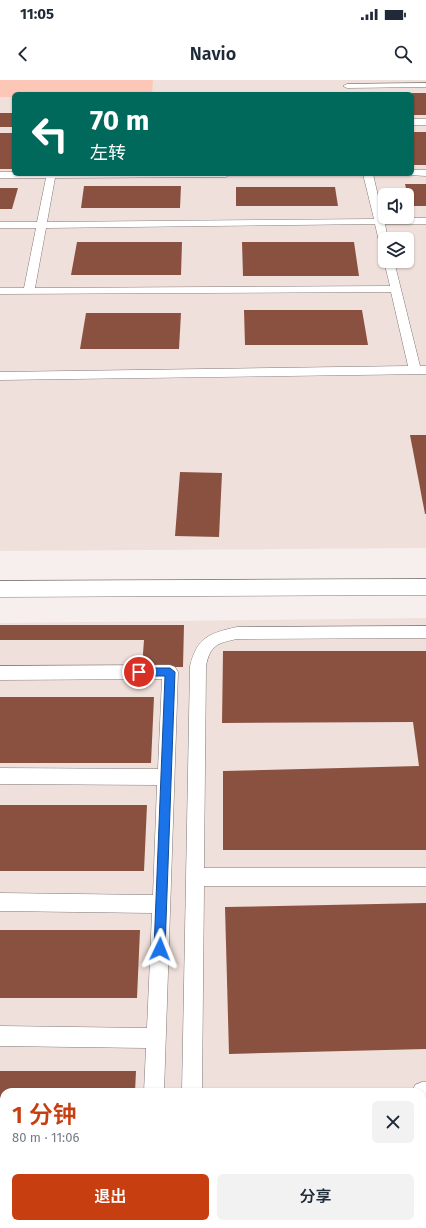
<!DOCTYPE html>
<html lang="zh">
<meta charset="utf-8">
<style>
body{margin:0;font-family:"Fira Sans","Noto Sans SC",sans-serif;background:#f2f2f3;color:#1f2937;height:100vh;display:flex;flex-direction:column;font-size:15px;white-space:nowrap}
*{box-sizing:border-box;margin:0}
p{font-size:13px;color:#747a83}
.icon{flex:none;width:22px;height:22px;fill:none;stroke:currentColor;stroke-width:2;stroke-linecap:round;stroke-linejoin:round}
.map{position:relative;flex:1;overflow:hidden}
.drawer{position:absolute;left:0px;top:1008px;width:426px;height:140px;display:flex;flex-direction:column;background:#fff;border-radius:12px 12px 0 0;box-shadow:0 1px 3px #0004}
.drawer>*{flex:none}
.guide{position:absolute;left:12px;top:12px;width:402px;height:84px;border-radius:6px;box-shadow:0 1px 3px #0004;background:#00695c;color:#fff;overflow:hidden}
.tools{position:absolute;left:378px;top:108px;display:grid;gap:8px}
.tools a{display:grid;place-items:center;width:36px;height:36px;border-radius:6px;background:#fff;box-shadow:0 1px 3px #0004;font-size:20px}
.pin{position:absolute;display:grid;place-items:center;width:34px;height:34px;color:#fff;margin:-17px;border:2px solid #fff;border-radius:50%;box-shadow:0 1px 4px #0007}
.me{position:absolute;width:44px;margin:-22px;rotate:2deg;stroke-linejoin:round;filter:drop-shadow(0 0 3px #0008)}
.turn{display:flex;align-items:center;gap:14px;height:84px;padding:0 12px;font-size:18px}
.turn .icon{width:52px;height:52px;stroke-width:2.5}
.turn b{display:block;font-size:28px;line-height:34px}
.round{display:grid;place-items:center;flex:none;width:42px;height:42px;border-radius:6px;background:#f2f2f3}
.summary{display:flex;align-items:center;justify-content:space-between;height:68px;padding:0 12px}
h1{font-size:24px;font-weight:600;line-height:30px;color:#c73f10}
.primary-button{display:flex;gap:8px;margin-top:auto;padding:8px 12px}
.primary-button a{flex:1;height:46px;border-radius:6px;background:#c73f10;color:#fff;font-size:16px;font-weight:600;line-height:46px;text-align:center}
.primary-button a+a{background:#f2f2f3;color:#1f2937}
.status{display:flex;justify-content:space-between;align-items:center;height:28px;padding:0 20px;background:#fff;direction:ltr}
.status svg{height:11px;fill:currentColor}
header{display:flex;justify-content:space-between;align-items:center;height:52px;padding:0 12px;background:#fff;font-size:18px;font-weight:600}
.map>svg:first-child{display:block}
.built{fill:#f0e0db;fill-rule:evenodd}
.green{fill:#fdc7b7}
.building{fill:#8a5140}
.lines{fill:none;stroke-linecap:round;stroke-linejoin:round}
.lane-casing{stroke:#817a78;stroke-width:1}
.secondary-casing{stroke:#817a78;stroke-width:1}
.lane{fill:#fff;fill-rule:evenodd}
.secondary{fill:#fff;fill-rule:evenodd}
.route{fill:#1a73e8;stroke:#114b97}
</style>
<div class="status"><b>11:05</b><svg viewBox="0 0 49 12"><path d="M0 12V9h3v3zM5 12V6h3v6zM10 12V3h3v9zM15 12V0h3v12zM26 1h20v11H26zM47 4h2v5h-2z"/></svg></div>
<header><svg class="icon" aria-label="back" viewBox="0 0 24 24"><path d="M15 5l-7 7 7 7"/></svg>Navio<svg class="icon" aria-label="search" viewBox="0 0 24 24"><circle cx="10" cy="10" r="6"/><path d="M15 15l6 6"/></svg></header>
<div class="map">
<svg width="426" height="1148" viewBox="0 0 426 1148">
<rect width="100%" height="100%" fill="#f7efed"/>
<g class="built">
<path d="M0 0H426V468L0 471ZM14 14H412V94H14ZM385 115H407V137H385ZM385 159H407V181H385Z"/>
<path d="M426 538V1148H0V543ZM4 1012H422V1144H4Z"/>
</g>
<polygon class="green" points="0,0 153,0 152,14 14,14 14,17 0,17"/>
<g class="building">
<rect x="412" y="13" width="14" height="22"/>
<rect x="0" y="33" width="14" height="14"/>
<rect x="412" y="52" width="14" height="33"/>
<rect x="0" y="53" width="14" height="36"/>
<polygon points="405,104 426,104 426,126 410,126"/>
<polygon points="84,106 181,106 180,128 81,128"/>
<polygon points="236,107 335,107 338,126 236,126"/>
<polygon points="0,108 18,108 12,129 0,129"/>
<polygon points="77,162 182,162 181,195 71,195"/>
<polygon points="242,162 354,162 359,196 243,196"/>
<polygon points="244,230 362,230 368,265 245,265"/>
<polygon points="86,233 181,233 179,269 80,269"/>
<polygon points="410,355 426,355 426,434 425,434"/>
<polygon points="180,392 222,393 219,457 175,456"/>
<polygon points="0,545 184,545 183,587 142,587 144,560 0,560"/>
<polygon points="223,571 426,571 426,770 223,770 223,691 419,686 413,642 222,643"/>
<polygon points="0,617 154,617 151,683 0,683"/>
<polygon points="0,725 147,725 144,791 0,791"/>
<polygon points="426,823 426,969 229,974 225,827"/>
<polygon points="0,850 140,850 137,918 0,918"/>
<polygon points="0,991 136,991 135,1012 4,1012 4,1096 0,1096"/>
<polygon points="422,1086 426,1086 426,1148 325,1148 324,1144 422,1144"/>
</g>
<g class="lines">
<g class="lane-casing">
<g id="lane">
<polygon points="426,3 426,7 347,8 343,6 347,4"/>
<rect x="412" y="39" width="14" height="6"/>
<polygon points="412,90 426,90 426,96 409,95 412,94"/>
<polygon points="0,92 14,92 14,94 231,94 226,97 55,98 47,142 374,139 363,94 373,94 383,138 426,138 426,144 385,144 388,159 385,159 385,169 380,166 375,144 46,148 35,208 390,206 384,181 385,179 385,181 394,181 420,286 426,286 426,294 0,300 0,292 408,286 391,212 0,214 0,208 24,208 36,148 0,148 0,142 37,142 46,98 0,98"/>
<path d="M426 546V558L237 559C218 563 210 565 206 586L204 788H426V806H204L202 1012H182L190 586C197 557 210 553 237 547Z"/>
<polygon points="170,585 175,587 178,592 164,1012 144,1012 146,968 0,966 0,946 147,948 152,833 0,831 0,813 153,815 157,705 0,704 0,688 158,689 162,599 0,600 0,586"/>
<polygon points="422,1002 426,1002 426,1022 422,1022 422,1012 412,1012 415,1005"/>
<rect x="137" y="1144" width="22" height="4"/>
</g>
</g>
<g class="secondary-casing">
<polygon id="secondary" points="426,499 426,515 0,517 0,501"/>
</g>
<use href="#lane" class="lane"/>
<use href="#secondary" class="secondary"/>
</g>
<polygon class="route" points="139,588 170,588 175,592 165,869 163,873 160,874 156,873 154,869 165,596 139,596 135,592"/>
</svg>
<div class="tools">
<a><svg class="icon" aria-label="sound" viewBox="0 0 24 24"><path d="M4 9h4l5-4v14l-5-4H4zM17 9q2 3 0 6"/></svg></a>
<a><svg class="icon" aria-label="layers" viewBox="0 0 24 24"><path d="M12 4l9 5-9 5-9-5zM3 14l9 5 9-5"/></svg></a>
</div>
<div class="pin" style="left:139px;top:592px;background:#d93025"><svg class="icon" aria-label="arrive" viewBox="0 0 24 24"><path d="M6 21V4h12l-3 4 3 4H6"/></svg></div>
<svg class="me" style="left:160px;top:869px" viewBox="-20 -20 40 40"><path d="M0-17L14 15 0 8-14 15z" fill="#1a73e8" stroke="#fff" stroke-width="4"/></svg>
<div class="guide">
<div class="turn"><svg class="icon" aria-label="left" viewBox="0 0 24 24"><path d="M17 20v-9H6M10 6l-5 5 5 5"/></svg><div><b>70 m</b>左转</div></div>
</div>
<section class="drawer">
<div class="summary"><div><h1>1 分钟</h1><p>80 m · 11:06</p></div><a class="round"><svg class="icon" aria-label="close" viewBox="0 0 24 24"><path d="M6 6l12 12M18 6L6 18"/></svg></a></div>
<div class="primary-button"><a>退出</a><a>分享</a></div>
</section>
</div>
